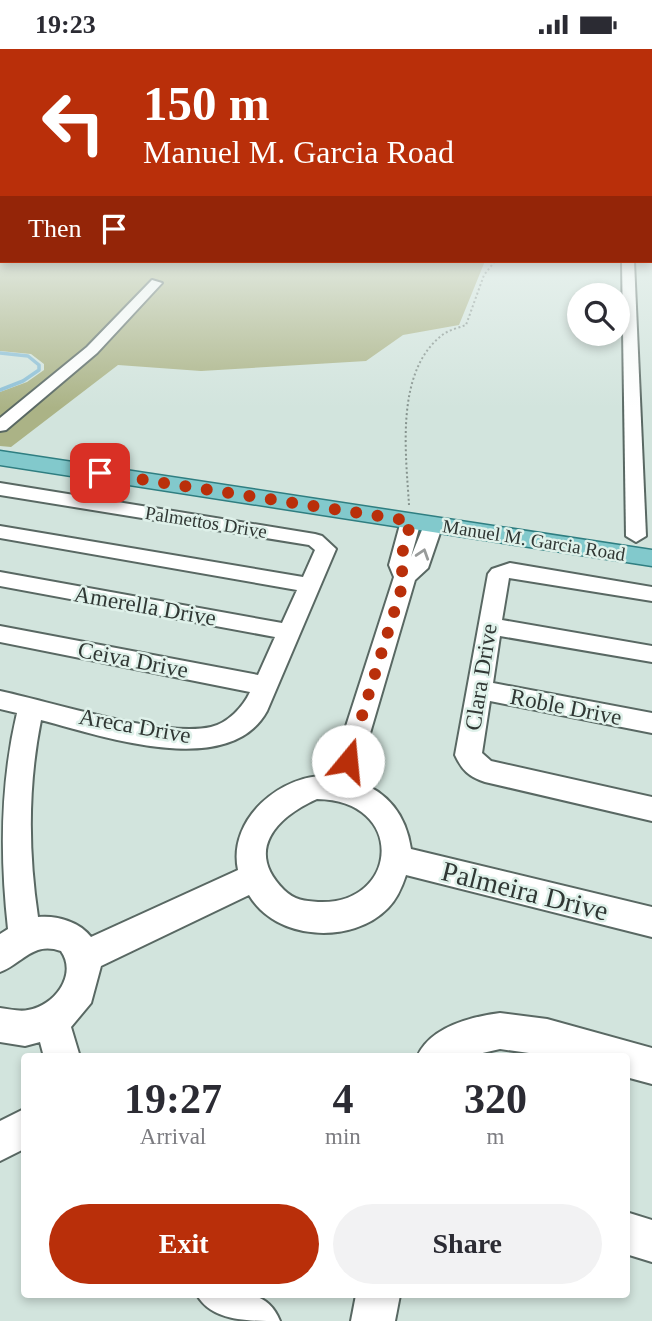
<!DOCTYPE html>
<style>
body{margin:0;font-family:Georgia,serif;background:#f2f2f3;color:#2b2b33;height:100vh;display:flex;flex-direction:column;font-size:26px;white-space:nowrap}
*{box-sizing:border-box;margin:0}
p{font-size:23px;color:#7c7c81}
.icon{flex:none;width:38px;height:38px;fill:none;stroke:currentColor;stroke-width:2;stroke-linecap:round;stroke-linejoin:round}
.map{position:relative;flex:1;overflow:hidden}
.sheet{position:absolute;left:21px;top:1004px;width:609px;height:245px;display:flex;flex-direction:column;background:#fff;border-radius:7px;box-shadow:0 4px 10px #0003}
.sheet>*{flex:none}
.top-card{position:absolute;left:0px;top:0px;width:653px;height:214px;box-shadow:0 4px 10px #0003;background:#b92f0a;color:#fff;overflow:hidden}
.controls{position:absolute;left:567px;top:234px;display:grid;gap:14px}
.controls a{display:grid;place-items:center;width:63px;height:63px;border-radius:50%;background:#fff;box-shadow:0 4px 10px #0003;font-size:35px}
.pin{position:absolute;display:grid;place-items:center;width:60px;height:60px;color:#fff;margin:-30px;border-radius:14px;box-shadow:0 4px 10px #0006}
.me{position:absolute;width:77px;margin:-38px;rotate:17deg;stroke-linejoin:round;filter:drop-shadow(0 0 5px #0008)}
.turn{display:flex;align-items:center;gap:24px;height:147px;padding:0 28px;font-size:32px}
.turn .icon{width:91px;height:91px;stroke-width:2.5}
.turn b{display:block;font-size:49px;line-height:60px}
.then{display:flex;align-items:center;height:66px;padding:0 28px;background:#0003;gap:14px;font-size:26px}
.eta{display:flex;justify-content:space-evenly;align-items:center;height:119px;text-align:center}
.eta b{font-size:42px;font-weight:800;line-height:49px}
.primary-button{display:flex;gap:14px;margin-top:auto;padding:14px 28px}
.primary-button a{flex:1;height:80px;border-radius:42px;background:#b92f0a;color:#fff;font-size:28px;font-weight:800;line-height:80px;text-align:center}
.primary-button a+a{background:#f2f2f3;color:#2b2b33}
.status{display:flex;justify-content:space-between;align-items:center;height:49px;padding:0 35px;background:#fff;direction:ltr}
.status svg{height:19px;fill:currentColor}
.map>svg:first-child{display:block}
.forest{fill:#abb386}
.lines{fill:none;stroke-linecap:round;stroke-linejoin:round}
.stream{stroke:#8cbfd6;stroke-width:3.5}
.minor-casing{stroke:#596863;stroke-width:4}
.major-casing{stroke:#2f7e81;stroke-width:3}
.path{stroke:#85928d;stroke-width:2;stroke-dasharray:2 2.5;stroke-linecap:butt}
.minor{fill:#fff;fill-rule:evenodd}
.major{fill:#82c9cc;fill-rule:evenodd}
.oneway{stroke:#989b9a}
.route{stroke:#b92f0a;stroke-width:12;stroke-dasharray:0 21.6}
.labels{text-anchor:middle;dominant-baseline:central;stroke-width:5;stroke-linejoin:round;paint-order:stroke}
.far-street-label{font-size:19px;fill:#303734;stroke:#dff1ea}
.street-label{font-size:23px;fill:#303734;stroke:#dff1ea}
.near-street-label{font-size:28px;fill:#303734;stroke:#dff1ea}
</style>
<div class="status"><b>19:23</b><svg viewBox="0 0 49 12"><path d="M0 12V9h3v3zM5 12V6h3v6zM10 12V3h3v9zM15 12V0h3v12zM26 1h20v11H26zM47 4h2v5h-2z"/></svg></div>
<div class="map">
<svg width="652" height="1272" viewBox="0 0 652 1272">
<rect width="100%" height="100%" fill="#d2e4dd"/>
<polygon class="forest" points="0,181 2,212 485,212 459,276 403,286 366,312 201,322 118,316 11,398 0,397 0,343 27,333 44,321 44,315 31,305 0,302"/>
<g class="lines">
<polyline class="stream" points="0,304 28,307 39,316 39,321 23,332 0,341"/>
<g class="minor-casing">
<g id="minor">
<rect x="651" y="189" width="1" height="6"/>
<polygon points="622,212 634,212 646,487 636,493 626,487"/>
<polygon points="152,231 162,234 97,304 6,381 0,382 0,369 87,298"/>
<path d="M0 434 315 485 322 487 336 500 267 662C229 732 99 686 41 671 28 736 28 802 38 868 57 866 80 873 91 888L238 821C227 770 282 724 330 727L394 528 389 516 401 472 411 466 421 472 411 508 426 471H440L443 475 428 519 415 531 356 732C388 743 406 766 411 800L652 858V888L406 826C402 838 397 850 388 859 352 896 276 892 249 846L101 917 91 954 71 978 80 1008H44L40 993 25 997 0 993V959C9 960 20 963 28 961 54 957 78 926 61 902 33 892 23 914 0 923V885L8 880C0 807 0 736 17 664L0 660V642C52 653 163 689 211 678 228 674 243 658 250 643L0 593V577L258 626 275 588 0 537V523L282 574 297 541 0 489V477L303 528 315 501 309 496 0 446ZM317 750C407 751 399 857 318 853 305 852 294 851 284 841 244 801 277 768 317 750Z"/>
<path d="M510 514 652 538V552L509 529 502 571 652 597V613L500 587 493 634 652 664V684L490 652 482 704 491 712 652 748V772L485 733C469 728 462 721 455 706L488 525 492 520Z"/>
<path d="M500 964 547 970 652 999V1035L626 1028V1008H557L500 1000 465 1008H417C430 978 470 968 500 964Z"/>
<polygon points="24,1060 24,1100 0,1112 0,1072"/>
<polygon points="626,1163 652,1171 652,1213 626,1205"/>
<path d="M197 1246C232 1246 265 1235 280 1272 246 1272 212 1272 197 1246Z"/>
<polygon points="356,1246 400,1246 395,1272 351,1272"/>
</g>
</g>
<g class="major-casing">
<polygon id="major" points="0,402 652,501 652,517 0,416"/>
</g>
<path class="path" d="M409 456C406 405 395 324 441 287 448 281 458 279 466 276L484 226 495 212"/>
<use href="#minor" class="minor"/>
<use href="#major" class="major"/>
</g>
<defs><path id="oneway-chevron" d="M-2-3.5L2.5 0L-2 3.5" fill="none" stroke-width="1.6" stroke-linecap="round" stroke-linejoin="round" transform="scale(1.75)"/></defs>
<use class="oneway" href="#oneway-chevron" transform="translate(423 505) rotate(-72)"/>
<linearGradient id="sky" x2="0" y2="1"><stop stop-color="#83b8e1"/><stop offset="0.5" stop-color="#ebf3f0"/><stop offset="1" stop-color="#ebf3f0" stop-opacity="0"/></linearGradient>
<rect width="652" height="359" fill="url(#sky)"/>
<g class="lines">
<polyline class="route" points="100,424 411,472 399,516 405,528 348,712"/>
</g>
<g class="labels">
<g class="far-street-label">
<text transform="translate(206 473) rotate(9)">Palmettos Drive</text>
<text transform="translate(534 491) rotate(9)">Manuel M. Garcia Road</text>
</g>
<g class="street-label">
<text transform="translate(145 557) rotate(10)">Amerella Drive</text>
<text transform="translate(133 611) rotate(11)">Ceiva Drive</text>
<text transform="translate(481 628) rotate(-81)">Clara Drive</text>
<text transform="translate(566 658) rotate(11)">Roble Drive</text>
<text transform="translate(135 677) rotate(10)">Areca Drive</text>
</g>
<g class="near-street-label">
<text transform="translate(525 842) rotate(14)">Palmeira Drive</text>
</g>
</g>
</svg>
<div class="controls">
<a><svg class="icon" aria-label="search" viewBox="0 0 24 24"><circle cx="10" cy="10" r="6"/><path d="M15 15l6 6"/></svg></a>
</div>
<div class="pin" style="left:100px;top:424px;background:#d93025"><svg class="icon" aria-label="arrive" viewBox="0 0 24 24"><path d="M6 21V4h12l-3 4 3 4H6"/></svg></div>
<svg class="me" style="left:348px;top:712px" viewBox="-20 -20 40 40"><circle r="19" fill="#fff"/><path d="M0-13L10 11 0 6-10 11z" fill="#b92f0a"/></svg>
<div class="top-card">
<div class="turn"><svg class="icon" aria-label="left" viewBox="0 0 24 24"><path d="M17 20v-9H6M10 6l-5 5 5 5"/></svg><div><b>150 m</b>Manuel M. Garcia Road</div></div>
<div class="then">Then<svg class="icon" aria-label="arrive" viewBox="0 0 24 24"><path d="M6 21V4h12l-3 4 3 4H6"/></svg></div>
</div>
<section class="sheet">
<div class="eta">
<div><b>19:27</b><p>Arrival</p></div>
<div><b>4</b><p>min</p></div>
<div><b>320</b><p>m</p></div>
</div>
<div class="primary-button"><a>Exit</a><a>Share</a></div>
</section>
</div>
